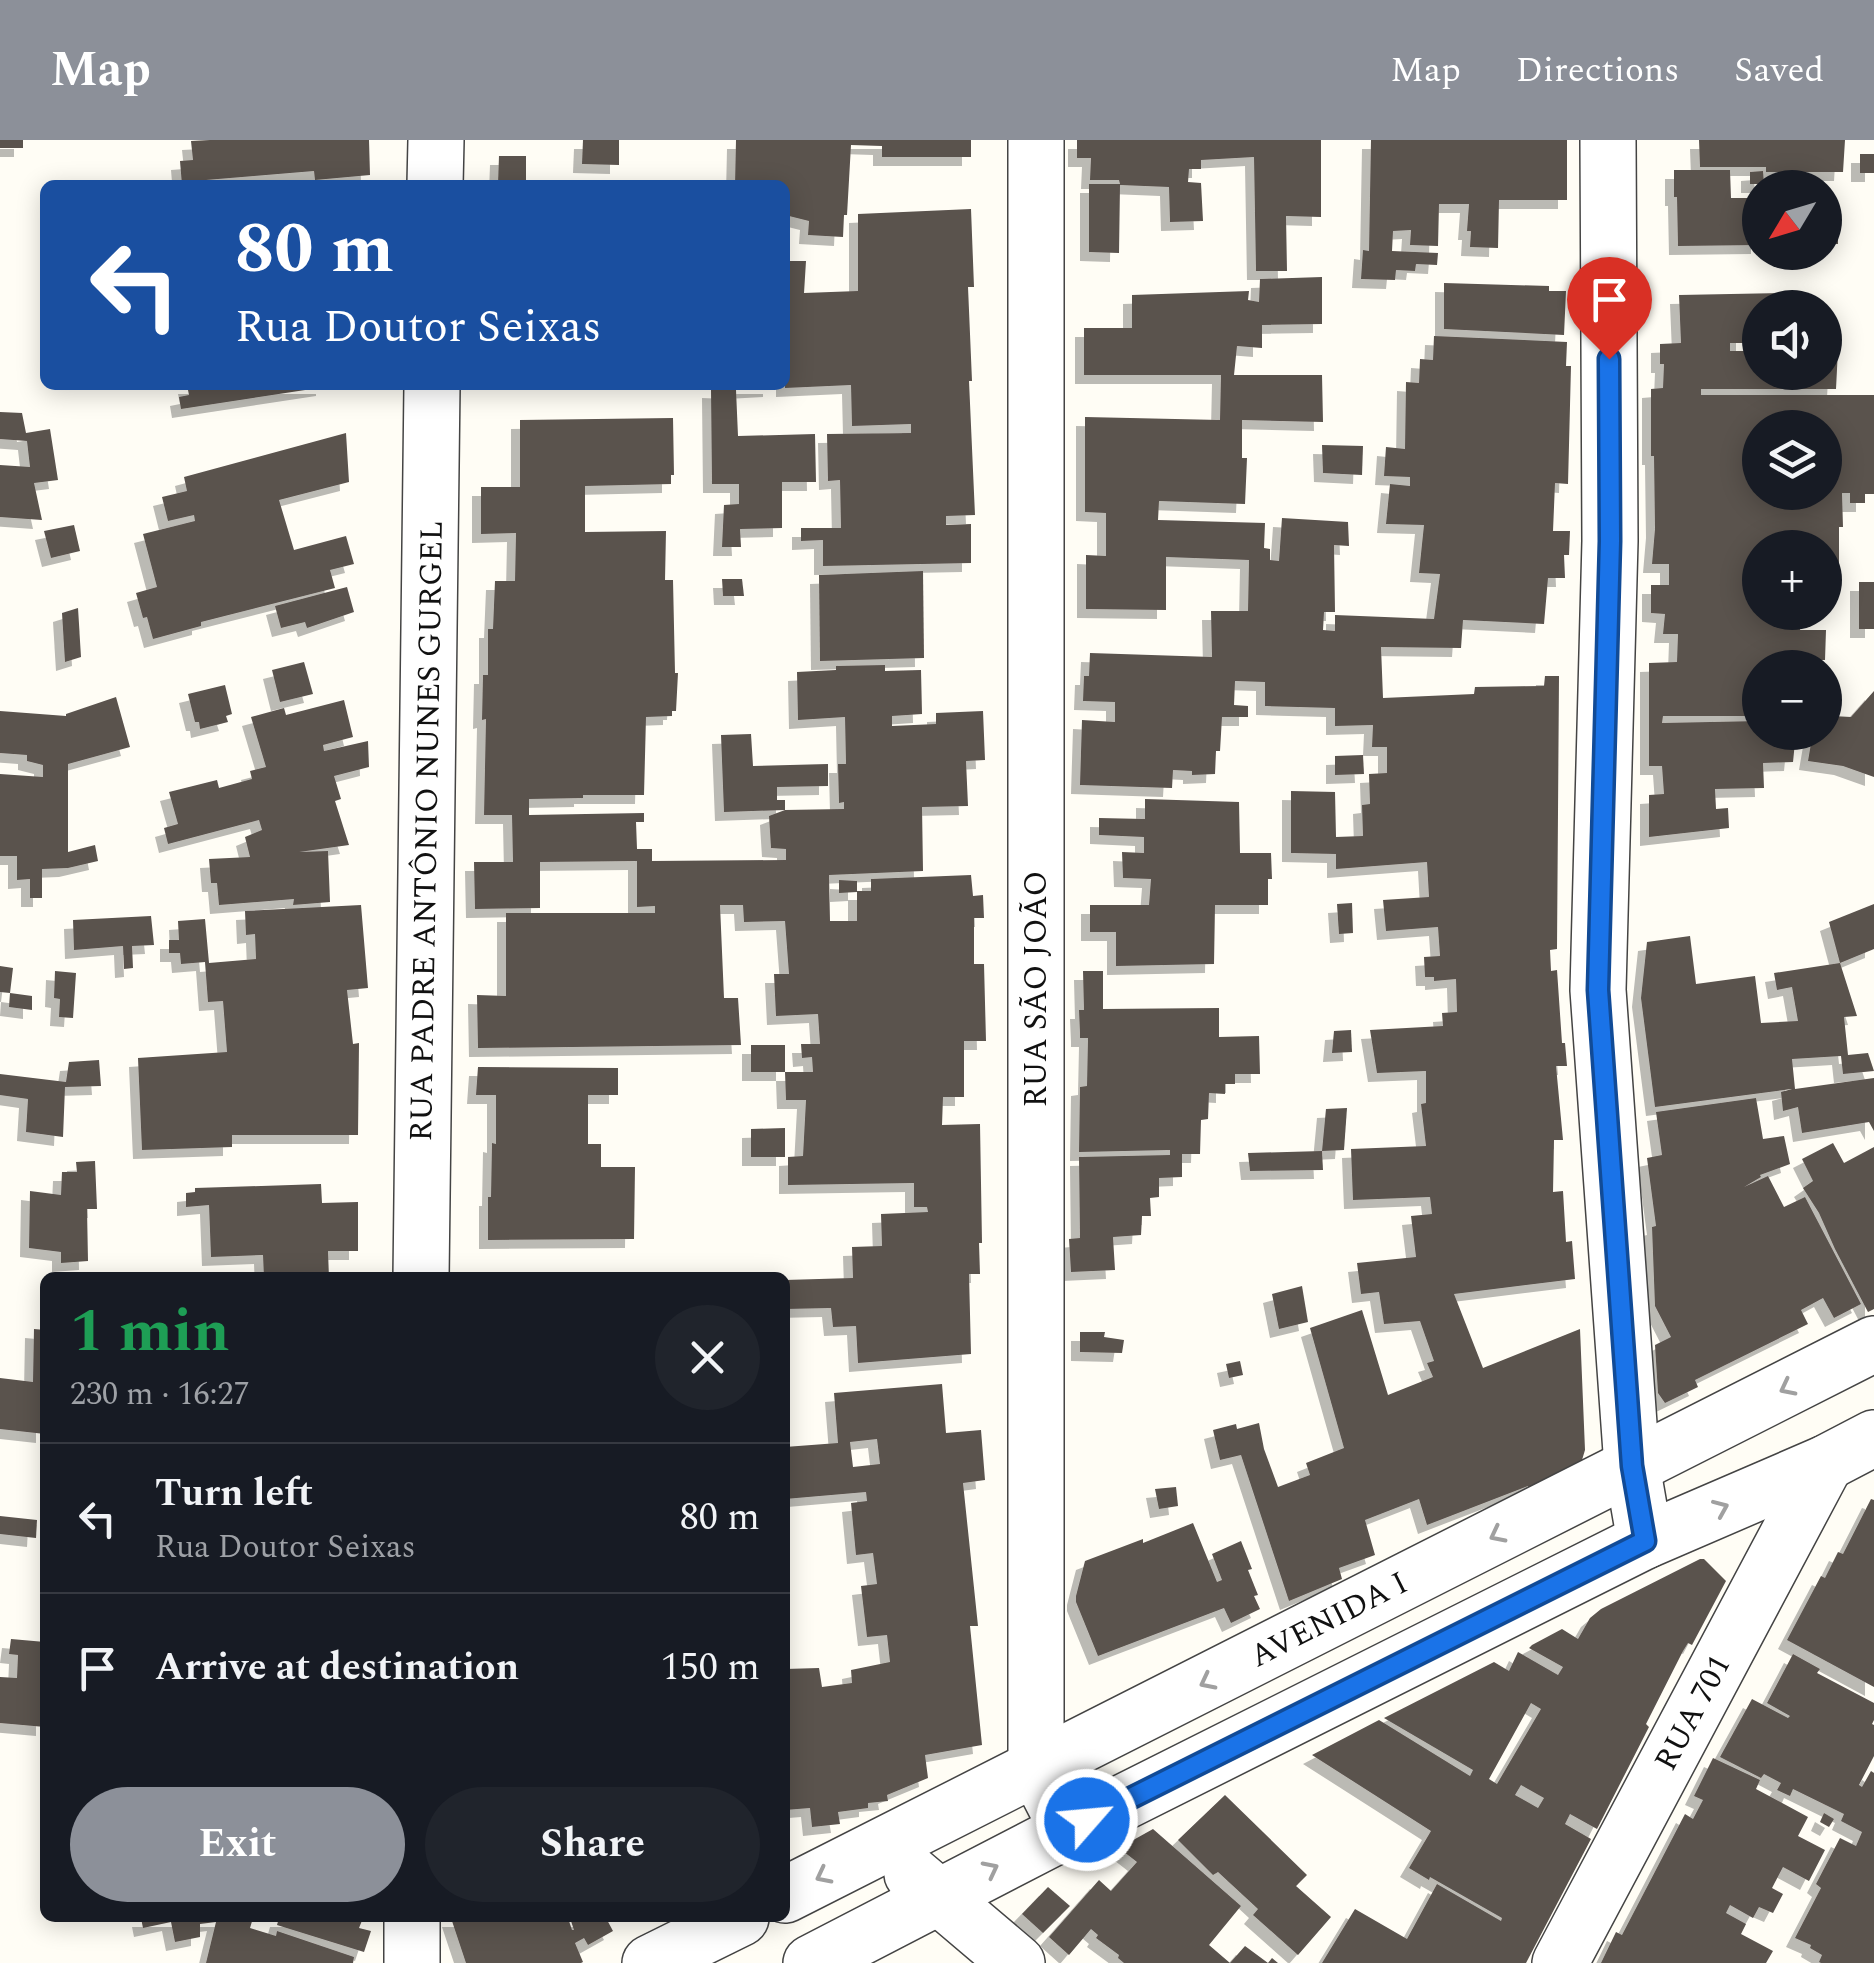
<!DOCTYPE html>
<meta charset="utf-8">
<style>
body{margin:0;font-family:Spectral,serif;background:#20242c;color:#f1f3f6;height:100vh;display:flex;flex-direction:column;font-size:38px;white-space:nowrap}
*{box-sizing:border-box;margin:0}
p{font-size:32px;color:#9ea1a6}
.icon{flex:none;width:55px;height:55px;fill:none;stroke:currentColor;stroke-width:2;stroke-linecap:round;stroke-linejoin:round}
.map{position:relative;flex:1;overflow:hidden}
.drawer{position:absolute;left:40px;top:1132px;width:750px;height:650px;display:flex;flex-direction:column;background:#171b24;border-radius:15px;box-shadow:0 5px 25px #0003}
.drawer>*{flex:none}
.guide{position:absolute;left:40px;top:40px;width:750px;height:210px;border-radius:15px;box-shadow:0 5px 25px #0003;background:#1a4fa0;color:#fff;overflow:hidden}
.needle{width:65px;rotate:232deg}
.buttons{position:absolute;left:1742px;top:30px;display:grid;gap:20px}
.buttons a{display:grid;place-items:center;width:100px;height:100px;border-radius:50%;background:#171b24;box-shadow:0 5px 25px #0003;font-size:50px}
.pin{position:absolute;display:grid;place-items:center;width:85px;height:85px;color:#fff;margin:-102px -42px;border-radius:50% 50% 50% 0;rotate:-45deg;box-shadow:0 0 10px #0007}
.pin .icon{rotate:45deg}
.me{position:absolute;width:110px;margin:-55px;rotate:63deg;stroke-linejoin:round;filter:drop-shadow(0 0 8px #0008)}
.turn{display:flex;align-items:center;gap:35px;height:210px;padding:0 30px;font-size:45px}
.turn .icon{width:130px;height:130px;stroke-width:2.5}
.turn b{display:block;font-size:70px;line-height:85px}
.round{display:grid;place-items:center;flex:none;width:105px;height:105px;border-radius:52px;background:#20242c}
.summary{display:flex;align-items:center;justify-content:space-between;height:170px;padding:0 30px}
h1{font-size:60px;font-weight:700;line-height:75px;color:#1e9e55}
.primary-button{display:flex;gap:20px;margin-top:auto;padding:20px 30px}
.primary-button a{flex:1;height:115px;border-radius:60px;background:#8c9099;color:#fff;font-size:40px;font-weight:700;line-height:115px;text-align:center}
.primary-button a+a{background:#20242c;color:#f1f3f6}
ul{padding:0;list-style:none}
li{display:flex;align-items:center;gap:30px;height:150px;padding:0 30px;border-top:2px solid #363941}
li div{flex:1}
li b{display:block;font-size:38px}
li em{font-style:normal}
header{display:flex;align-items:center;gap:60px;box-sizing:border-box;height:140px;padding:0 50px;background:#8c9099;color:#fff}
header strong{font-size:48px}
nav{display:flex;gap:55px;margin-inline-start:auto;font-size:35px}
.map>svg:first-child{display:block}
.building{fill:#5a524d;fill-rule:evenodd;filter:url(#shadow)}
.lines{fill:none;stroke-linecap:round;stroke-linejoin:round}
.minor-casing{stroke:#444;stroke-width:58}
.minor{stroke:#fff;stroke-width:55}
.oneway{stroke:#a0a0a0}
.route-casing{stroke:#114b97;stroke-width:25}
.route{stroke:#1a73e8;stroke-width:18}
.labels{text-anchor:middle;dominant-baseline:central;stroke-width:10;stroke-linejoin:round;paint-order:stroke}
.street-label{font-size:32px;fill:#111;stroke:#fff}
</style>
<header>
<strong>Map</strong>
<nav><a>Map</a><a>Directions</a><a>Saved</a></nav>
</header>
<div class="map">
<svg width="1874" height="1823" viewBox="0 0 1874 1823">
<defs>
<filter id="shadow"><feDropShadow dx="-9" dy="9" stdDeviation="0" flood-color="#0004"/></filter>
</defs>
<rect width="100%" height="100%" fill="#fffdf5"/>
<g class="building">
<rect x="0" y="0" width="23" height="8"/>
<polygon points="210,0 369,0 370,35 315,40 314,31 194,41 195,45 182,45 180,21 193,20 191,1"/>
<polygon points="583,0 619,0 619,25 582,24"/>
<polygon points="736,0 971,0 971,17 882,17 882,6 851,5 847,75 844,75 843,97 808,95 809,81 785,75 785,45 735,45"/>
<polygon points="1077,0 1321,0 1321,77 1286,76 1287,131 1256,131 1254,17 1201,20 1201,29 1189,29 1188,42 1201,43 1203,81 1170,82 1169,47 1120,45 1119,113 1089,112 1089,44 1120,44 1119,40 1090,40 1091,18 1077,18"/>
<polygon points="1371,0 1567,0 1567,60 1499,60 1498,108 1470,107 1471,91 1467,91 1469,64 1439,64 1438,106 1410,105 1411,90 1393,91 1392,111 1438,113 1437,125 1416,124 1415,131 1396,130 1395,140 1361,139 1363,110 1369,111"/>
<polygon points="1699,0 1845,0 1843,32 1766,32 1766,27 1700,27"/>
<rect x="1860" y="14" width="14" height="19"/>
<polygon points="499,16 526,16 526,44 498,44"/>
<polygon points="1674,30 1730,30 1731,58 1760,58 1760,105 1678,106 1677,57 1674,57"/>
<polygon points="1763,31 1764,44 1750,44 1750,32"/>
<polygon points="971,69 974,147 968,147 972,241 969,241 975,375 946,376 946,385 971,384 971,423 823,426 823,400 801,401 801,388 841,388 840,340 828,341 827,294 911,293 911,284 852,286 851,245 785,248 785,121 806,121 804,153 858,151 858,74"/>
<polygon points="1825,96 1838,97 1838,104 1825,104"/>
<polygon points="1322,137 1322,184 1262,185 1262,208 1237,206 1234,235 1322,235 1323,282 1242,280 1242,318 1247,318 1245,364 1159,361 1158,380 1265,383 1264,408 1270,409 1270,420 1279,421 1282,378 1348,382 1349,406 1334,405 1335,472 1324,472 1323,490 1335,491 1335,475 1434,479 1440,434 1419,433 1424,385 1386,384 1390,344 1410,346 1410,337 1384,336 1386,307 1405,309 1406,242 1419,243 1420,219 1433,220 1434,196 1567,202 1566,226 1571,226 1568,344 1555,343 1553,391 1570,391 1569,415 1564,415 1565,438 1548,438 1544,484 1463,480 1461,508 1381,507 1383,558 1474,554 1475,547 1544,546 1545,536 1559,536 1557,809 1550,810 1551,831 1557,830 1562,903 1565,903 1567,926 1556,926 1563,1000 1554,1000 1553,1052 1563,1051 1566,1102 1572,1101 1575,1139 1454,1154 1483,1228 1580,1189 1585,1310 1582,1320 1578,1323 1529,1348 1528,1346 1427,1385 1419,1359 1365,1380 1375,1415 1339,1428 1342,1439 1289,1461 1241,1315 1220,1320 1213,1290 1236,1284 1237,1289 1259,1283 1264,1309 1278,1347 1310,1335 1306,1323 1344,1308 1310,1188 1362,1170 1388,1255 1433,1237 1427,1223 1434,1221 1420,1181 1384,1184 1379,1152 1361,1154 1357,1123 1416,1117 1411,1076 1432,1074 1430,1057 1353,1060 1351,1009 1426,1006 1421,964 1426,963 1426,931 1377,933 1370,890 1443,886 1442,873 1457,872 1456,839 1434,841 1434,837 1425,837 1424,817 1440,816 1438,787 1386,791 1383,760 1429,757 1427,722 1336,729 1336,714 1291,713 1291,651 1335,652 1336,697 1363,696 1362,665 1370,664 1369,634 1387,633 1387,607 1372,607 1373,585 1335,586 1335,568 1265,566 1265,542 1235,541 1234,565 1248,566 1248,577 1222,577 1220,611 1216,611 1215,634 1192,635 1192,631 1173,630 1172,648 1080,645 1082,580 1115,582 1115,562 1083,561 1084,536 1089,536 1090,513 1212,517 1211,471 1248,471 1249,420 1166,417 1166,470 1086,469 1086,415 1106,416 1106,373 1085,372 1085,277 1220,280 1221,235 1084,235 1084,188 1132,188 1132,155 1249,151 1248,160 1259,162 1260,139"/>
<polygon points="1444,143 1549,146 1549,151 1566,151 1564,195 1444,189"/>
<path d="M1783 153V168H1760V186L1745 185V203H1730V211H1760V232H1825V209H1838L1836 249H1701V255H1874V354H1865V363H1850V353H1842L1843 387H1839V442H1825V408H1760V472H1800V490H1826L1825 520H1807V528H1760V576H1663L1662 583 1760 581V592H1796L1793 622 1763 623 1764 648 1715 649 1716 669 1728 668 1729 688 1649 697V655L1664 654 1662 626H1649V523L1677 522 1678 494H1663L1665 474 1651 473V445H1669V424H1652L1655 389 1654 316H1651V249L1663 248 1664 224H1660V204L1681 203 1679 155ZM1760 288H1825V352H1760Z"/>
<polygon points="187,245 325,245 325,247 181,269 179,257 189,255"/>
<polygon points="736,245 772,245 772,248 736,250"/>
<polygon points="711,249 736,250 738,296 815,294 816,342 782,342 782,388 740,389 741,407 722,407 724,365 739,364 739,344 712,344"/>
<polygon points="0,272 22,273 26,293 50,289 58,340 34,343 42,380 0,377 0,325 30,327 27,301 0,299"/>
<polygon points="673,278 674,335 671,335 671,344 585,346 585,392 666,391 665,440 673,440 675,533 678,533 676,571 672,571 672,576 646,577 644,655 583,655 583,658 529,659 529,675 644,673 644,682 636,682 637,709 652,709 652,721 786,720 786,709 771,708 769,676 785,670 844,669 844,662 839,663 838,624 846,624 845,577 798,580 797,532 836,530 836,526 885,525 885,531 921,530 922,574 892,576 892,586 936,584 936,573 983,571 985,620 966,621 968,666 922,667 923,731 829,735 830,781 857,781 857,752 839,753 839,740 857,741 857,751 871,751 871,739 971,735 973,756 983,755 984,778 974,778 974,824 984,824 986,901 964,901 964,957 943,957 942,985 980,984 982,1103 979,1103 980,1134 969,1134 971,1214 858,1223 856,1186 833,1187 831,1168 785,1169 785,1140 853,1138 852,1107 882,1106 881,1074 928,1072 927,1067 914,1067 914,1043 788,1045 788,1017 803,1016 806,960 786,960 785,932 813,932 812,917 802,918 801,904 820,904 818,874 776,876 774,834 789,834 785,781 744,782 743,765 720,765 724,858 738,858 741,905 478,908 477,855 506,856 506,773 655,773 655,766 637,767 637,721 540,722 540,768 475,769 474,722 513,722 512,675 484,675 486,579 482,580 483,535 488,535 488,489 493,489 495,441 515,441 516,393 481,394 481,347 520,347 520,280"/>
<polygon points="346,293 349,342 279,360 294,410 346,396 354,424 330,430 335,448 201,482 201,486 153,499 147,477 143,478 136,453 157,447 143,394 195,381 194,375 168,381 162,357 187,351 184,337"/>
<polygon points="1322,305 1363,306 1362,335 1323,333"/>
<polygon points="74,385 80,411 51,418 44,391"/>
<polygon points="923,431 924,518 820,521 819,435"/>
<polygon points="722,439 742,439 744,456 723,456"/>
<rect x="1859" y="442" width="15" height="47"/>
<polygon points="347,447 354,472 307,488 305,482 281,488 275,466"/>
<polygon points="78,468 81,517 65,522 62,473"/>
<polygon points="304,522 313,554 280,562 272,530"/>
<polygon points="225,545 232,574 226,576 228,582 200,589 199,582 195,582 188,554"/>
<polygon points="1825,551 1836,551 1832,576 1851,577 1874,551 1874,637 1843,626 1808,621 1813,592 1825,592"/>
<polygon points="116,557 130,607 68,624 68,712 95,705 98,721 68,728 42,729 42,758 30,758 30,739 17,740 17,716 0,716 0,634 43,637 43,625 27,621 27,615 0,613 0,571 66,576 66,574"/>
<polygon points="344,560 353,597 323,605 324,611 368,601 369,627 334,636 341,659 335,661 349,705 299,712 328,711 330,762 293,765 294,759 219,765 217,743 211,743 209,719 250,717 245,697 262,690 259,680 168,704 164,688 178,684 169,652 217,640 219,648 252,639 250,631 266,627 251,577 284,568 286,575"/>
<polygon points="751,594 753,626 828,624 828,646 777,647 777,660 785,660 785,670 724,672 721,595"/>
<polygon points="1363,615 1364,634 1335,635 1335,616"/>
<polygon points="1145,659 1239,662 1240,713 1271,713 1272,739 1268,739 1268,765 1215,765 1214,824 1116,826 1116,792 1090,792 1090,765 1149,765 1151,739 1123,738 1122,712 1144,713 1144,697 1099,695 1099,678 1145,679"/>
<polygon points="1352,763 1353,793 1339,794 1337,764"/>
<polygon points="1874,764 1874,809 1840,823 1829,782"/>
<polygon points="361,765 368,848 347,850 353,904 359,903 358,995 232,995 232,1007 142,1010 138,918 227,912 223,861 208,862 205,822 181,824 180,813 169,813 169,800 179,800 178,781 205,779 209,823 256,819 255,794 246,795 245,771"/>
<polygon points="151,776 154,805 132,806 133,828 124,829 123,806 74,810 73,780"/>
<polygon points="1690,796 1696,844 1755,836 1761,883 1798,881 1792,847 1777,850 1774,833 1840,823 1857,876 1844,877 1848,915 1868,913 1874,931 1843,934 1841,916 1792,919 1795,949 1874,938 1874,991 1869,982 1802,993 1798,967 1783,971 1781,952 1792,949 1655,967 1641,858 1647,802"/>
<polygon points="0,826 13,828 10,853 32,856 32,870 9,867 10,853 0,852"/>
<polygon points="55,831 76,833 73,878 59,877 60,859 54,858"/>
<polygon points="1083,831 1103,831 1103,869 1219,868 1219,897 1259,896 1260,934 1235,934 1235,944 1225,944 1225,954 1209,953 1208,979 1201,980 1200,1014 1182,1014 1182,1037 1159,1038 1159,1057 1150,1058 1151,1076 1142,1076 1141,1095 1113,1097 1115,1130 1071,1132 1069,1099 1080,1098 1079,1017 1170,1015 1170,1010 1079,1012 1080,947 1087,946 1088,898 1080,898 1080,893 1079,870 1084,870"/>
<polygon points="1351,890 1352,912 1332,913 1334,891"/>
<rect x="751" y="905" width="34" height="27"/>
<polygon points="99,920 101,946 65,947 63,997 26,992 28,959 0,955 0,934 66,942 69,922"/>
<polygon points="478,927 618,928 618,955 588,955 588,1004 601,1004 601,1027 635,1027 634,1099 488,1100 488,1057 491,1057 492,1003 496,1004 496,955 476,955"/>
<polygon points="1756,958 1763,999 1784,996 1790,1024 1760,1035 1761,1037 1744,1047 1768,1036 1784,1067 1805,1057 1861,1164 1834,1178 1823,1158 1801,1170 1808,1184 1695,1240 1698,1247 1665,1263 1658,1253 1655,1205 1671,1197 1655,1166 1652,1087 1656,1086 1647,1018 1662,1015 1656,972"/>
<polygon points="1347,968 1344,1010 1322,1011 1326,969"/>
<polygon points="785,988 785,1017 751,1017 751,989"/>
<polygon points="1833,1003 1844,1023 1874,1007 1874,1169 1868,1172 1835,1109 1819,1073 1803,1048 1813,1041 1802,1019"/>
<polygon points="1322,1011 1323,1030 1250,1031 1248,1013"/>
<polygon points="95,1021 97,1069 87,1069 88,1121 61,1123 61,1112 29,1108 30,1051 61,1055 62,1032 77,1032 76,1022"/>
<polygon points="321,1044 322,1063 358,1062 358,1111 328,1111 329,1138 264,1138 263,1115 211,1117 209,1065 186,1067 186,1053 195,1052 195,1048"/>
<polygon points="1302,1146 1308,1182 1279,1189 1272,1154"/>
<polygon points="34,1189 45,1190 45,1294 0,1289 0,1238 33,1242"/>
<polygon points="1080,1192 1105,1192 1104,1197 1124,1200 1122,1213 1080,1212"/>
<polygon points="1240,1221 1243,1235 1229,1238 1226,1224"/>
<path d="M942 1244 946 1293 981 1290 985 1340 963 1343 978 1486H970L982 1605 925 1615 928 1638 887 1655 888 1661 868 1663V1668L838 1672 840 1684 812 1687 810 1668 785 1670V1529L819 1528 822 1547 852 1543 851 1530 890 1522 887 1495 867 1497 861 1446 877 1444 873 1413 856 1415 851 1363 867 1361 866 1352 785 1359V1307L838 1303 834 1253ZM877 1299 880 1324 853 1327 850 1302Z"/>
<polygon points="1176,1347 1178,1366 1159,1369 1155,1349"/>
<polygon points="1871,1359 1874,1360 1874,1547 1787,1500 1821,1436 1825,1438 1838,1412 1843,1414"/>
<polygon points="0,1376 37,1380 36,1398 0,1394"/>
<polygon points="1193,1383 1217,1442 1222,1440 1212,1414 1241,1401 1252,1429 1248,1430 1258,1455 1254,1456 1260,1469 1231,1483 1224,1468 1098,1516 1076,1462 1076,1456 1085,1421 1143,1399 1143,1403"/>
<path d="M1700 1419H1704L1726 1441 1692 1505 1688 1503 1683 1511 1646 1584 1649 1587 1597 1689 1570 1674 1565 1684 1591 1699 1526 1823H1322L1355 1769 1407 1799 1437 1744 1501 1781 1502 1778 1430 1737 1429 1740 1409 1728 1431 1691 1312 1615 1379 1580 1470 1636 1473 1630 1384 1578 1494 1522 1509 1531 1518 1512 1558 1535 1563 1527 1529 1508 1532 1505 1562 1489 1578 1499 1590 1478 1601 1469ZM1531 1563 1541 1569 1497 1644 1489 1639ZM1521 1645 1544 1658 1538 1668 1515 1655Z"/>
<polygon points="11,1499 45,1502 45,1587 0,1583 0,1537 17,1538 18,1515 9,1514"/>
<polygon points="1793,1514 1820,1529 1817,1533 1874,1563 1874,1580 1872,1584 1874,1585 1874,1616 1859,1645 1862,1647 1871,1631 1874,1633 1874,1823 1821,1823 1819,1822 1822,1815 1810,1808 1811,1805 1795,1798 1821,1748 1816,1744 1840,1698 1856,1706 1862,1692 1841,1681 1844,1674 1793,1649 1790,1656 1777,1650 1781,1643 1764,1634 1761,1638 1720,1617 1752,1559 1788,1578 1790,1576 1767,1563"/>
<polygon points="1713,1618 1760,1640 1756,1649 1808,1677 1798,1696 1825,1710 1809,1741 1783,1727 1772,1748 1783,1754 1773,1773 1759,1767 1753,1778 1730,1765 1726,1773 1746,1784 1741,1794 1773,1811 1766,1823 1601,1823 1616,1792 1622,1795 1685,1674 1693,1679 1703,1660 1694,1656"/>
<polygon points="1225,1655 1307,1735 1296,1746 1331,1777 1298,1815 1253,1775 1258,1769 1218,1732 1213,1735 1178,1700"/>
<polygon points="1824,1673 1834,1679 1829,1687 1820,1682"/>
<polygon points="1153,1689 1241,1766 1209,1805 1230,1823 1245,1806 1268,1823 1272,1818 1278,1823 1124,1823 1118,1818 1119,1815 1096,1798 1098,1795 1091,1789 1069,1815 1049,1797 1099,1740 1111,1751 1137,1722 1119,1708"/>
<polygon points="1048,1747 1070,1766 1043,1793 1022,1774"/>
<polygon points="141,1778 253,1778 250,1788 276,1796 277,1791 354,1817 353,1823 206,1823 216,1782 200,1784 200,1797 175,1802 171,1782 143,1788"/>
<polygon points="279,1778 363,1778 359,1788 371,1791 364,1812 277,1785"/>
<polygon points="451,1778 568,1778 572,1790 574,1790 570,1778 606,1778 613,1791 588,1805 584,1798 575,1803 583,1822 581,1823 466,1823"/>
</g>
<g class="lines">
<g class="minor-casing">
<g id="minor">
<polyline points="1036,0 1036,1628 1068,1690"/>
<polyline points="1608,0 1610,401 1598,850 1632,1326 1645,1401"/>
<polyline points="435,45 436,0"/>
<polyline points="421,1138 432,245"/>
<polyline points="912,1734 1017,1823"/>
<polyline points="785,1755 1874,1204"/>
<polyline points="412,1823 412,1778"/>
<polyline points="650,1823 741,1778"/>
<polyline points="811,1823 1068,1690 1645,1401 1826,1323 1874,1298"/>
<polyline points="1560,1823 1826,1323"/>
</g>
</g>
<use href="#minor" class="minor"/>
</g>
<defs><path id="oneway-chevron" d="M-2-3.5L2.5 0L-2 3.5" fill="none" stroke-width="1.6" stroke-linecap="round" stroke-linejoin="round" transform="scale(2.5)"/></defs>
<g class="oneway">
<use href="#oneway-chevron" transform="translate(1787 1248) rotate(153)"/>
<use href="#oneway-chevron" transform="translate(1721 1368) rotate(-23)"/>
<use href="#oneway-chevron" transform="translate(1497 1395) rotate(153)"/>
<use href="#oneway-chevron" transform="translate(1207 1542) rotate(153)"/>
<use href="#oneway-chevron" transform="translate(991 1729) rotate(-27)"/>
<use href="#oneway-chevron" transform="translate(823 1736) rotate(153)"/>
</g>
<g class="lines">
<g class="route-casing">
<polyline id="route" points="1087,1680 1645,1401 1632,1326 1598,850 1610,401 1609,219"/>
</g>
<use href="#route" class="route"/>
</g>
<g class="labels">
<g class="street-label">
<text transform="translate(427 691) rotate(-89)">RUA PADRE ANTÔNIO NUNES GURGEL</text>
<text transform="translate(1036 849) rotate(-90)">RUA SÃO JOÃO</text>
<text transform="translate(1329 1480) rotate(-27)">AVENIDA I</text>
<text transform="translate(1693 1573) rotate(-62)">RUA 701</text>
</g>
</g>
</svg>
<div class="buttons">
<a><svg class="needle" viewBox="-14 -14 28 28"><path d="M0-13l5 13h-10z" fill="#e53935"/><path d="M0 13l5-13h-10z" fill="#9ea1a6"/></svg></a>
<a><svg class="icon" aria-label="sound" viewBox="0 0 24 24"><path d="M4 9h4l5-4v14l-5-4H4zM17 9q2 3 0 6"/></svg></a>
<a><svg class="icon" aria-label="layers" viewBox="0 0 24 24"><path d="M12 4l9 5-9 5-9-5zM3 14l9 5 9-5"/></svg></a>
<a>+</a>
<a>−</a>
</div>
<div class="pin" style="left:1609px;top:219px;background:#d93025"><svg class="icon" aria-label="arrive" viewBox="0 0 24 24"><path d="M6 21V4h12l-3 4 3 4H6"/></svg></div>
<svg class="me" style="left:1087px;top:1680px" viewBox="-20 -20 40 40"><circle r="17" fill="#1a73e8" stroke="#fff" stroke-width="3"/><path d="M0-11L8 9 0 5-8 9z" fill="#fff"/></svg>
<div class="guide">
<div class="turn"><svg class="icon" aria-label="left" viewBox="0 0 24 24"><path d="M17 20v-9H6M10 6l-5 5 5 5"/></svg><div><b>80 m</b>Rua Doutor Seixas</div></div>
</div>
<section class="drawer">
<div class="summary"><div><h1>1 min</h1><p>230 m · 16:27</p></div><a class="round"><svg class="icon" aria-label="close" viewBox="0 0 24 24"><path d="M6 6l12 12M18 6L6 18"/></svg></a></div>
<ul>
<li><svg class="icon" aria-label="left" viewBox="0 0 24 24"><path d="M17 20v-9H6M10 6l-5 5 5 5"/></svg><div><b>Turn left</b><p>Rua Doutor Seixas</p></div><em>80 m</em></li>
<li><svg class="icon" aria-label="arrive" viewBox="0 0 24 24"><path d="M6 21V4h12l-3 4 3 4H6"/></svg><div><b>Arrive at destination</b></div><em>150 m</em></li>
</ul>
<div class="primary-button"><a>Exit</a><a>Share</a></div>
</section>
</div>
